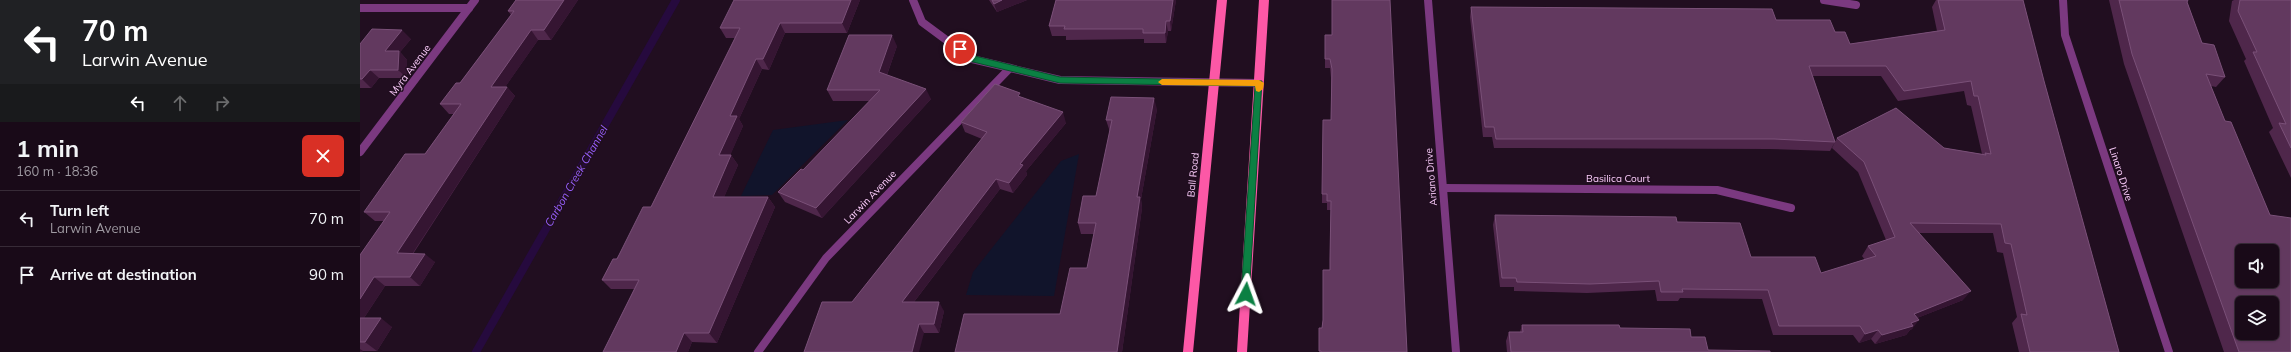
<!DOCTYPE html>
<meta charset="utf-8">
<style>
body{margin:0;font-family:Mulish,sans-serif;background:#261825;color:#f1f3f6;height:100vh;display:flex;flex-direction:column;font-size:15px;white-space:nowrap}
*{box-sizing:border-box;margin:0}
p{font-size:13px;color:#9f9aa2}
.icon{flex:none;width:22px;height:22px;fill:none;stroke:currentColor;stroke-width:2;stroke-linecap:round;stroke-linejoin:round}
.map{position:relative;flex:1;overflow:hidden}
.sheet{display:flex;flex-direction:column;background:#190a18;width:360px}
.sheet>*{flex:none}
.banner{background:#202124;color:#fff;overflow:hidden}
.controls{position:absolute;left:1875px;top:244px;display:grid;gap:8px}
.controls a{display:grid;place-items:center;width:44px;height:44px;border-radius:6px;background:#190a18;box-shadow:0 1px 3px #0004,0 0 0 1px #372b37;font-size:20px}
.pin{position:absolute;display:grid;place-items:center;width:34px;height:34px;color:#fff;margin:-17px;border:2px solid #fff;border-radius:50%;box-shadow:0 1px 4px #0007}
.me{position:absolute;width:44px;margin:-22px;rotate:4deg;stroke-linejoin:round;filter:drop-shadow(0 0 3px #0008)}
.turn{display:flex;align-items:center;gap:14px;height:84px;padding:0 16px;font-size:18px}
.turn .icon{width:52px;height:52px;stroke-width:2.5}
.turn b{display:block;font-size:28px;line-height:34px}
.lanes{display:flex;align-items:center;height:38px;padding:0 16px;background:#0003;justify-content:center;gap:20px;direction:ltr}
.lanes .off{opacity:.35}
.round{display:grid;place-items:center;flex:none;width:42px;height:42px;border-radius:6px;background:#261825}
.head{display:flex;align-items:center;justify-content:space-between;height:68px;padding:0 16px}
h1{font-size:24px;font-weight:700;line-height:30px}
ul{padding:0;list-style:none}
li{display:flex;align-items:center;gap:12px;height:56px;padding:0 16px;border-top:1px solid #372b37}
li div{flex:1}
li b{display:block;font-size:15px}
li em{font-style:normal}
main{display:flex;flex:1;min-height:0}
.map>svg:first-child{display:block}
.green{fill:#11142b}
.lines{fill:none;stroke-linecap:round;stroke-linejoin:round}
.stream{stroke:#260a3e;stroke-width:8}
.street{stroke:#7b3980;stroke-width:8}
.primary{stroke:#fc58a6;stroke-width:10}
.wall{fill:#4f274b}
.shaded-wall{fill:#351532}
.building{fill:#62395f;stroke:#7a5078;fill-rule:evenodd}
.route{fill:#0b8043;stroke:#07532c}
.slow{fill:#f59e0b}
.labels{text-anchor:middle;dominant-baseline:central;stroke-width:3;stroke-linejoin:round;paint-order:stroke}
.street-label{font-size:10px;fill:#fecffe;stroke:#210e20}
.water-label{font-size:11px;font-style:italic;fill:#975efc;stroke:#210e20}
</style>
<main>
<section class="sheet">
<div class="banner">
<div class="turn"><svg class="icon" aria-label="left" viewBox="0 0 24 24"><path d="M17 20v-9H6M10 6l-5 5 5 5"/></svg><div><b>70 m</b>Larwin Avenue</div></div>
<div class="lanes"><svg class="icon" aria-label="left" viewBox="0 0 24 24"><path d="M17 20v-9H6M10 6l-5 5 5 5"/></svg><svg class="icon off" aria-label="ahead" viewBox="0 0 24 24"><path d="M12 20V5M6 11l6-6 6 6"/></svg><svg class="icon off" aria-label="right" viewBox="0 0 24 24"><path d="M7 20v-9h11M14 6l5 5-5 5"/></svg></div>
</div>
<div class="head"><div><h1>1 min</h1><p>160 m · 18:36</p></div><a class="round" style="background:#d93025;color:#fff"><svg class="icon" aria-label="close" viewBox="0 0 24 24"><path d="M6 6l12 12M18 6L6 18"/></svg></a></div>
<ul>
<li><svg class="icon" aria-label="left" viewBox="0 0 24 24"><path d="M17 20v-9H6M10 6l-5 5 5 5"/></svg><div><b>Turn left</b><p>Larwin Avenue</p></div><em>70 m</em></li>
<li><svg class="icon" aria-label="arrive" viewBox="0 0 24 24"><path d="M6 21V4h12l-3 4 3 4H6"/></svg><div><b>Arrive at destination</b></div><em>90 m</em></li>
</ul>
</section>
<div class="map">
<svg width="1931" height="352" viewBox="0 0 1931 352">
<rect width="100%" height="100%" fill="#210e20"/>
<g class="green">
<polygon points="488,120 412,195 381,196 413,130"/>
<polygon points="719,154 694,296 606,295 613,272 701,161"/>
</g>
<g class="lines">
<polyline class="stream" points="116,352 316,0"/>
<g class="street">
<polyline points="553,0 562,22 612,59 700,80 899,83"/>
<polyline points="1068,0 1096,352"/>
<polyline points="1464,0 1496,5"/>
<polyline points="1703,0 1705,35 1809,352"/>
<polyline points="0,8 109,8"/>
<polyline points="0,152 115,0"/>
<polyline points="1083,188 1357,190 1431,208"/>
<polyline points="398,352 466,258 650,68"/>
</g>
<g class="primary">
<polyline points="828,352 862,0"/>
<polyline points="882,352 904,0"/>
</g>
</g>
<g class="wall">
<polygon points="156,0 218,0 191,40 178,40 145,87 147,87 155,96 53,254 75,262 60,286 25,286 4,318 32,327 17,351 3,351 0,352 0,255 24,221 15,221 4,212 65,154 94,114 89,114 80,104 100,83 151,15 148,11"/>
<polygon points="500,0 487,33 425,33 409,70 402,69 379,119 383,126 370,155 371,155 378,165 364,197 408,197 415,207 357,343 332,342 328,352 243,352 274,289 251,289 242,280 291,207 375,38 366,38 360,28"/>
<polygon points="629,0 667,0 637,12"/>
<polygon points="696,0 816,0 811,31 808,31 806,43 784,43 784,39 706,40 706,36 692,36 689,26"/>
<polygon points="1576,0 1663,0 1684,81 1759,352 1659,352 1652,323 1657,317 1643,253 1637,252 1633,233 1559,233 1603,300 1557,318 1552,329 1550,330 1546,335 1515,344 1511,339 1499,343 1493,335 1413,335 1402,299 1320,298 1318,301 1297,301 1295,290 1227,293 1154,291 1154,287 1140,287 1133,225 1135,215 1317,222 1391,257 1461,273 1505,260 1502,256 1508,246 1526,240 1498,172 1472,148 1477,138 1584,148 1622,154 1611,106 1607,105 1604,91 1538,101 1521,76 1453,76 1475,142 1470,151 1409,149 1134,148 1132,137 1123,137 1110,17 1111,7 1416,20 1475,32 1490,44 1577,31 1572,7"/>
<polygon points="1749,0 1828,0 1827,2 1842,43 1865,77 1856,87 1851,86 1865,121 1910,215 1931,352 1864,352 1764,64"/>
<polygon points="1874,0 1931,0 1931,178 1909,132 1913,128 1884,61 1886,59 1869,21 1872,1"/>
<polygon points="965,35 1047,352 959,352 959,328 962,328 970,270 970,259 971,210 967,210 967,203 962,203 962,194 971,120 971,78 970,68 965,68"/>
<polygon points="51,39 40,52 47,60 47,78 19,78 11,88 0,88 0,44"/>
<polygon points="537,46 527,75 571,99 462,218 425,202 418,192 443,170 510,101 473,101 467,90"/>
<polygon points="662,97 706,123 666,171 667,175 653,193 640,189 554,302 584,311 579,333 564,333 492,302 622,139 605,132 601,122"/>
<polygon points="797,109 781,199 782,208 762,352 595,352 700,314 727,268 734,234 721,234 718,223 736,196 750,132 746,120"/>
<polygon points="1162,325 1260,328 1331,337 1348,350 1410,352 1147,352 1146,341 1149,332 1160,332"/>
</g>
<g class="shaded-wall">
<polygon points="204,0 218,0 191,40 184,30"/>
<polygon points="491,0 500,0 487,33 482,23"/>
<polygon points="642,0 667,0 637,12 634,4"/>
<polygon points="813,0 816,0 811,31 810,21"/>
<polygon points="806,21 808,31 806,43 805,33"/>
<polygon points="420,23 425,33 409,70 403,59"/>
<polygon points="42,30 51,39 40,52 47,60 47,78 38,70 25,51"/>
<polygon points="171,30 178,40 139,96 131,87"/>
<polygon points="532,35 537,46 524,83 519,72"/>
<polygon points="396,59 402,69 379,119 383,126 366,165 359,155 370,116"/>
<polygon points="10,70 19,78 11,88 2,79"/>
<polygon points="147,87 155,96 47,262 37,253"/>
<polygon points="566,89 571,99 462,218 456,208"/>
<polygon points="794,98 797,109 781,199 782,208 762,352 757,352 777,197"/>
<polygon points="703,112 706,123 666,171 667,175 653,193 649,183 660,164"/>
<polygon points="371,155 378,165 360,207 353,197"/>
<polygon points="636,179 640,189 547,311 542,302"/>
<polygon points="408,197 415,207 357,343 349,333"/>
<polygon points="65,254 75,262 60,286 50,277"/>
<polygon points="14,277 25,286 0,324 0,299"/>
<polygon points="1611,291 1603,300 1547,322 1554,314"/>
<polygon points="579,302 584,311 579,333 574,324"/>
<polygon points="21,318 32,327 17,351 5,342"/>
<polygon points="1559,320 1552,329 1550,330 1546,335 1515,344 1522,335 1551,323"/>
<polygon points="559,324 564,333 559,352 552,352"/>
<polygon points="1518,330 1511,339 1499,343 1505,334"/>
<polygon points="324,333 332,342 328,352 316,352"/>
<polygon points="0,349 3,351 2,352 0,352"/>
</g>
<g class="building">
<polygon points="156,0 204,0 184,30 171,30 131,87 147,87 37,253 65,254 50,277 14,277 0,299 0,255 30,212 4,212 45,154 65,154 101,104 80,104 96,83 100,83 154,11 148,11"/>
<polygon points="374,0 491,0 482,23 420,23 403,59 396,59 370,116 377,116 359,155 371,155 353,197 408,197 349,333 324,333 316,352 243,352 279,280 242,280 253,259 257,259 283,207 291,207 380,28 360,28"/>
<polygon points="632,0 642,0 634,4"/>
<polygon points="696,0 813,0 810,21 806,21 805,33 783,33 783,29 704,29 705,26 689,26"/>
<polygon points="972,0 1030,0 1047,352 961,352 961,351 959,351 959,328 962,328 963,320 963,270 970,270 970,259 971,201 967,201 967,194 962,194 963,120 971,120 972,69 970,59 965,59 965,35 972,35"/>
<polygon points="1578,0 1663,0 1684,81 1759,352 1670,352 1661,314 1667,315 1651,244 1645,243 1641,224 1550,223 1611,291 1554,314 1559,320 1551,323 1553,326 1522,335 1518,330 1505,334 1500,326 1419,326 1408,290 1322,289 1323,292 1301,292 1299,281 1230,284 1157,282 1156,278 1142,278 1135,215 1316,217 1317,222 1380,223 1391,257 1455,257 1461,273 1516,256 1508,246 1535,237 1504,162 1477,138 1536,108 1584,148 1626,155 1625,153 1631,154 1618,96 1614,96 1611,81 1544,91 1526,66 1449,66 1475,142 1414,139 1136,139 1134,127 1125,127 1111,7 1412,9 1416,20 1470,20 1475,32 1485,32 1490,44 1585,30"/>
<path d="M1759 0H1828L1827 2 1842 43 1854 45 1865 77 1846 74 1865 121 1871 122 1910 215 1931 218V352H1879L1772 54ZM1882 251H1912V281H1882ZM1882 303H1912V333H1882Z"/>
<polygon points="1880,0 1931,0 1931,148 1919,123 1926,124 1893,52 1897,52 1878,11"/>
<polygon points="12,29 42,30 25,51 39,51 38,70 10,70 2,79 0,79 0,44"/>
<polygon points="489,35 532,35 519,72 566,89 456,208 418,192 441,169 443,170 520,90 467,90"/>
<polygon points="635,84 660,93 658,96 703,112 660,164 663,165 649,183 636,179 542,302 579,302 574,324 559,324 552,352 444,352 462,302 492,302 627,132 601,122"/>
<polygon points="751,97 794,98 777,197 780,197 757,352 595,352 604,314 700,314 710,268 727,268 736,223 718,223 723,196 736,196 752,120 746,120"/>
<polygon points="0,318 21,318 5,342 0,342"/>
<polygon points="1162,325 1259,325 1260,328 1330,329 1331,337 1345,337 1348,350 1410,351 1410,352 1151,352 1149,332 1163,332"/>
</g>
<polygon class="route" points="600,46 615,56 700,77 902,81 889,297 886,298 881,294 895,86 700,83 609,61 597,51 597,47"/>
<polygon class="slow" points="802,79 899,80 904,83 903,89 899,92 896,91 895,86 802,85 798,82"/>
<g class="labels">
<g class="street-label">
<text transform="translate(50 70) rotate(-53)">Myra Avenue</text>
<text transform="translate(1761 174) rotate(72)">Linaro Drive</text>
<text transform="translate(833 175) rotate(-84)">Ball Road</text>
<text transform="translate(1071 177) rotate(-95)">Ariano Drive</text>
<text x="1258" y="178">Basilica Court</text>
<text transform="translate(510 197) rotate(-46)">Larwin Avenue</text>
</g>
<g class="water-label">
<text transform="translate(216 176) rotate(-60)">Carbon Creek Channel</text>
</g>
</g>
</svg>
<div class="controls">
<a><svg class="icon" aria-label="sound" viewBox="0 0 24 24"><path d="M4 9h4l5-4v14l-5-4H4zM17 9q2 3 0 6"/></svg></a>
<a><svg class="icon" aria-label="layers" viewBox="0 0 24 24"><path d="M12 4l9 5-9 5-9-5zM3 14l9 5 9-5"/></svg></a>
</div>
<div class="pin" style="left:600px;top:49px;background:#d93025"><svg class="icon" aria-label="arrive" viewBox="0 0 24 24"><path d="M6 21V4h12l-3 4 3 4H6"/></svg></div>
<svg class="me" style="left:886px;top:294px" viewBox="-20 -20 40 40"><path d="M0-17L14 15 0 8-14 15z" fill="#0b8043" stroke="#fff" stroke-width="4"/></svg>
</div>
</main>
